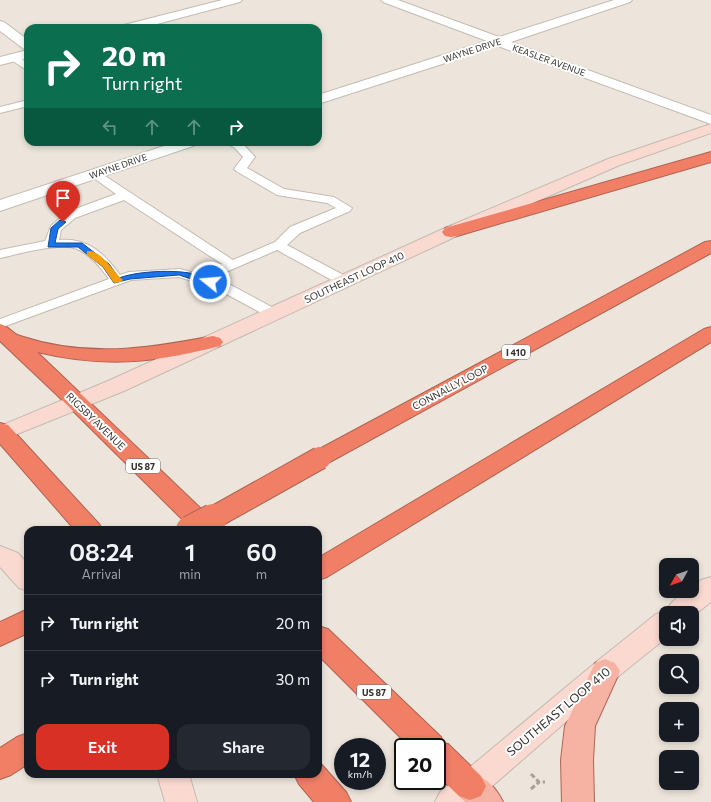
<!DOCTYPE html>
<meta charset="utf-8">
<style>
body{margin:0;font-family:Commissioner,sans-serif;background:#242831;color:#f1f3f6;height:100vh;display:flex;flex-direction:column;font-size:15px;white-space:nowrap}
*{box-sizing:border-box;margin:0}
p{font-size:13px;color:#9ea1a6}
.icon{flex:none;width:22px;height:22px;fill:none;stroke:currentColor;stroke-width:2;stroke-linecap:round;stroke-linejoin:round}
.map{position:relative;flex:1;overflow:hidden}
.sheet{position:absolute;left:24px;top:526px;width:298px;height:252px;display:flex;flex-direction:column;background:#171b24;border-radius:12px;box-shadow:0 2px 6px #0003}
.sheet>*{flex:none}
.top-card{position:absolute;left:24px;top:24px;width:298px;height:122px;border-radius:12px;box-shadow:0 2px 6px #0003;background:#0b6e4f;color:#fff;overflow:hidden}
.needle{width:26px;rotate:230deg}
.buttons{position:absolute;left:659px;top:558px;display:grid;gap:8px}
.buttons a{display:grid;place-items:center;width:40px;height:40px;border-radius:8px;background:#171b24;box-shadow:0 2px 6px #0003;font-size:20px}
.speed{position:absolute;left:334px;top:738px;display:flex;gap:8px;font-size:20px;font-weight:700;text-align:center}
.speed>*{display:grid;place-content:center;width:52px;height:52px;border-radius:50%;background:#171b24;box-shadow:0 2px 6px #0003;line-height:1}
.speed small{font-size:10px;font-weight:400}
.speed .limit{border:2px solid #111;border-radius:6px;background:#fff;color:#111}
.pin{position:absolute;display:grid;place-items:center;width:34px;height:34px;color:#fff;margin:-41px -17px;border-radius:50% 50% 50% 0;rotate:-45deg;box-shadow:0 0 4px #0007}
.pin .icon{rotate:45deg}
.me{position:absolute;width:44px;margin:-22px;rotate:287deg;stroke-linejoin:round;filter:drop-shadow(0 0 3px #0008)}
.turn{display:flex;align-items:center;gap:14px;height:84px;padding:0 12px;font-size:18px}
.turn .icon{width:52px;height:52px;stroke-width:2.5}
.turn b{display:block;font-size:28px;line-height:34px}
.lanes{display:flex;align-items:center;height:38px;padding:0 12px;background:#0003;justify-content:center;gap:20px;direction:ltr}
.lanes .off{opacity:.35}
.eta{display:flex;justify-content:space-evenly;align-items:center;height:68px;text-align:center}
.eta b{font-size:24px;font-weight:600;line-height:28px}
.action{display:flex;gap:8px;margin-top:auto;padding:8px 12px}
.action a{flex:1;height:46px;border-radius:12px;background:#d93025;color:#fff;font-size:16px;font-weight:600;line-height:46px;text-align:center}
.action a+a{background:#242831;color:#f1f3f6}
ul{padding:0;list-style:none}
li{display:flex;align-items:center;gap:12px;height:56px;padding:0 12px;border-top:1px solid #363941}
li div{flex:1}
li b{display:block;font-size:15px}
li em{font-style:normal}
.map>svg:first-child{display:block}
.lines{fill:none;stroke-linecap:round;stroke-linejoin:round}
.lane-casing{stroke:#c3bbb2;stroke-width:2}
.street-casing{stroke:#c3bbb2;stroke-width:2}
.secondary-casing{stroke:#c3bbb2;stroke-width:2}
.primary-casing{stroke:#af6453;stroke-width:2}
.highway-casing{stroke:#af6453;stroke-width:2}
.path{stroke:#a7a199;stroke-width:3;stroke-dasharray:5 2.5;stroke-linecap:butt}
.lane{fill:#fff;fill-rule:evenodd}
.street{fill:#fff;fill-rule:evenodd}
.secondary{fill:#fad9d1;fill-rule:evenodd}
.primary{fill:#f6b2a3;fill-rule:evenodd}
.highway{fill:#f07f66;fill-rule:evenodd}
.highway-bridge-far1-casing{stroke:#af6453;stroke-width:24;stroke-linecap:butt}
.highway-bridge-casing{stroke:#af6453;stroke-width:30;stroke-linecap:butt}
.highway-bridge-far1{stroke:#f07f66;stroke-width:22}
.highway-bridge{stroke:#f07f66;stroke-width:28}
.route{fill:#1a73e8;stroke:#114b97}
.slow{fill:#f59e0b}
.labels{text-anchor:middle;dominant-baseline:central;stroke-width:4;stroke-linejoin:round;paint-order:stroke}
.far-street-label{font-size:9px;fill:#36332f;stroke:#fff}
.shield{fill:#fff;stroke:#72706d;stroke-width:1}
.shield-label{font-size:9px;font-weight:bold;fill:#36332f}
.street-label{font-size:10px;fill:#36332f;stroke:#fff}
.near-street-label{font-size:12px;fill:#36332f;stroke:#fff}
</style>
<div class="map">
<svg width="711" height="802" viewBox="0 0 711 802">
<rect width="100%" height="100%" fill="#ede5db"/>
<g class="lines">
<g class="lane-casing">
<g id="lane">
<polygon points="13,54 28,63 28,71 10,59 10,55"/>
<polygon points="28,100 28,106 0,113 0,107"/>
<path d="M225 142 243 144 255 157 247 168 284 189 334 197 352 208 350 211 300 233 287 245 349 278 351 281 349 284H339L277 250 212 278 227 283 279 311 281 314 279 317H269L217 289 179 277 131 280 0 328V319L109 279C101 268 90 254 77 249 61 242 18 254 0 258V250L45 241 51 226 67 212 116 194 91 176 89 174 91 172H99L233 260 275 242 290 227 336 208 327 203 277 195 236 171 234 169 243 157 235 148ZM124 200 222 264 198 274 180 269 129 272 120 275C104 253 87 237 59 240L61 230 75 218Z"/>
</g>
</g>
<g class="street-casing">
<g id="street">
<polygon points="222,0 242,0 240,2 142,28 122,28 124,25"/>
<polygon points="381,0 398,0 499,37 614,0 632,0 630,2 511,42 711,115 711,124 498,46 318,104 318,95 487,41 383,2"/>
<polygon points="0,21 4,22 28,40 28,50 24,49 0,31"/>
<polygon points="28,50 28,58 0,65 0,57"/>
<polygon points="176,142 199,142 196,145 0,211 0,200"/>
</g>
</g>
<g class="secondary-casing">
<g id="secondary">
<polygon points="711,124 711,133 620,165 457,236 124,391 0,441 0,426 108,381 445,228 608,159"/>
<polygon points="0,546 18,553 28,564 28,591 19,588 0,567"/>
<path d="M711 577V602L692 617V613H666V638L615 679 474 802H435L440 792 595 663 656 614 665 612C670 603 682 591 692 591V587L701 580Z"/>
<polygon points="157,774 189,774 197,802 165,802"/>
</g>
</g>
<g class="primary-casing">
<g id="primary">
<polygon points="605,659 615,663 620,671 595,726 593,760 594,802 562,802 561,760 565,726 595,663"/>
<path d="M470 772C485 777 496 787 503 802H465L459 796 454 786 459 776Z"/>
</g>
</g>
<g class="highway-casing">
<g id="highway">
<polygon points="711,152 711,162 457,236 451,237 445,236 442,232 445,228"/>
<polygon points="711,241 711,253 328,463 320,466 312,463 308,458 312,453 705,242"/>
<path d="M0 324C9 326 12 334 20 336 87 358 146 349 213 336L220 338 223 342 220 346C154 363 104 368 37 352L217 524 221 530H193L56 394 0 341Z"/>
<polygon points="711,327 711,342 327,577 318,580 318,558 704,329"/>
<polygon points="0,423 8,425 99,524 103,530 75,530 0,444"/>
<polygon points="28,609 28,633 0,646 0,622"/>
<polygon points="318,626 328,629 441,737 443,743 448,744 481,776 486,786 481,796 470,800 459,796 437,775 437,747 410,747 318,655"/>
<polygon points="28,733 28,764 11,775 0,779 0,748 17,737"/>
<polygon points="318,763 321,764 346,792 351,802 314,802 299,784 294,774 318,774"/>
</g>
</g>
<g class="path">
<polyline points="531,774 539,782 545,782"/>
<polyline points="531,789 539,782"/>
</g>
<use href="#lane" class="lane"/>
<use href="#street" class="street"/>
<use href="#secondary" class="secondary"/>
<use href="#primary" class="primary"/>
<use href="#highway" class="highway"/>
<g class="highway-bridge-far1-casing">
<polyline id="highway-bridge-far1" points="211,519 320,458"/>
</g>
<g class="highway-bridge-casing">
<polyline id="highway-bridge" points="190,530 213,518"/>
</g>
<use href="#highway-bridge-far1" class="highway-bridge-far1"/>
<use href="#highway-bridge" class="highway-bridge"/>
</g>
<path class="route" d="M60 220 66 222 58 229 55 243H82L109 264 119 278C139 270 197 267 214 282L210 285 179 275 130 279 114 283 103 267 78 247H48L51 228Z"/>
<path class="slow" d="M87 251C101 249 114 273 123 280L121 282 114 283 103 267 87 255Z"/>
<g class="labels">
<g class="far-street-label">
<text transform="translate(472 50) rotate(-18)">WAYNE DRIVE</text>
<text transform="translate(549 60) rotate(20)">KEASLER AVENUE</text>
<text transform="translate(118 166) rotate(-19)">WAYNE DRIVE</text>
</g>
<g class="shield">
<rect x="502" y="345" width="28" height="14" rx="3"/>
<rect x="126" y="459" width="34" height="14" rx="3"/>
<rect x="357" y="685" width="34" height="14" rx="3"/>
</g>
<g class="shield-label">
<text x="516" y="352">I 410</text>
<text x="143" y="466">US 87</text>
<text x="374" y="692">US 87</text>
</g>
<g class="street-label">
<text transform="translate(354 277) rotate(-25)">SOUTHEAST LOOP 410</text>
<text transform="translate(450 387) rotate(-28)">CONNALLY LOOP</text>
<text transform="translate(96 421) rotate(44)">RIGSBY AVENUE</text>
</g>
<g class="near-street-label">
<text transform="translate(558 711) rotate(-40)">SOUTHEAST LOOP 410</text>
</g>
</g>
</svg>
<div class="buttons">
<a><svg class="needle" viewBox="-14 -14 28 28"><path d="M0-13l5 13h-10z" fill="#e53935"/><path d="M0 13l5-13h-10z" fill="#9ea1a6"/></svg></a>
<a><svg class="icon" aria-label="sound" viewBox="0 0 24 24"><path d="M4 9h4l5-4v14l-5-4H4zM17 9q2 3 0 6"/></svg></a>
<a><svg class="icon" aria-label="search" viewBox="0 0 24 24"><circle cx="10" cy="10" r="6"/><path d="M15 15l6 6"/></svg></a>
<a>+</a>
<a>−</a>
</div>
<div class="speed"><div>12<small>km/h</small></div><div class="limit">20</div></div>
<div class="pin" style="left:63px;top:222px;background:#d93025"><svg class="icon" aria-label="arrive" viewBox="0 0 24 24"><path d="M6 21V4h12l-3 4 3 4H6"/></svg></div>
<svg class="me" style="left:210px;top:282px" viewBox="-20 -20 40 40"><circle r="17" fill="#1a73e8" stroke="#fff" stroke-width="3"/><path d="M0-11L8 9 0 5-8 9z" fill="#fff"/></svg>
<div class="top-card">
<div class="turn"><svg class="icon" aria-label="right" viewBox="0 0 24 24"><path d="M7 20v-9h11M14 6l5 5-5 5"/></svg><div><b>20 m</b>Turn right</div></div>
<div class="lanes"><svg class="icon off" aria-label="left" viewBox="0 0 24 24"><path d="M17 20v-9H6M10 6l-5 5 5 5"/></svg><svg class="icon off" aria-label="ahead" viewBox="0 0 24 24"><path d="M12 20V5M6 11l6-6 6 6"/></svg><svg class="icon off" aria-label="ahead" viewBox="0 0 24 24"><path d="M12 20V5M6 11l6-6 6 6"/></svg><svg class="icon" aria-label="right" viewBox="0 0 24 24"><path d="M7 20v-9h11M14 6l5 5-5 5"/></svg></div>
</div>
<section class="sheet">
<div class="eta">
<div><b>08:24</b><p>Arrival</p></div>
<div><b>1</b><p>min</p></div>
<div><b>60</b><p>m</p></div>
</div>
<ul>
<li><svg class="icon" aria-label="right" viewBox="0 0 24 24"><path d="M7 20v-9h11M14 6l5 5-5 5"/></svg><div><b>Turn right</b></div><em>20 m</em></li>
<li><svg class="icon" aria-label="right" viewBox="0 0 24 24"><path d="M7 20v-9h11M14 6l5 5-5 5"/></svg><div><b>Turn right</b></div><em>30 m</em></li>
</ul>
<div class="action"><a>Exit</a><a>Share</a></div>
</section>
</div>
